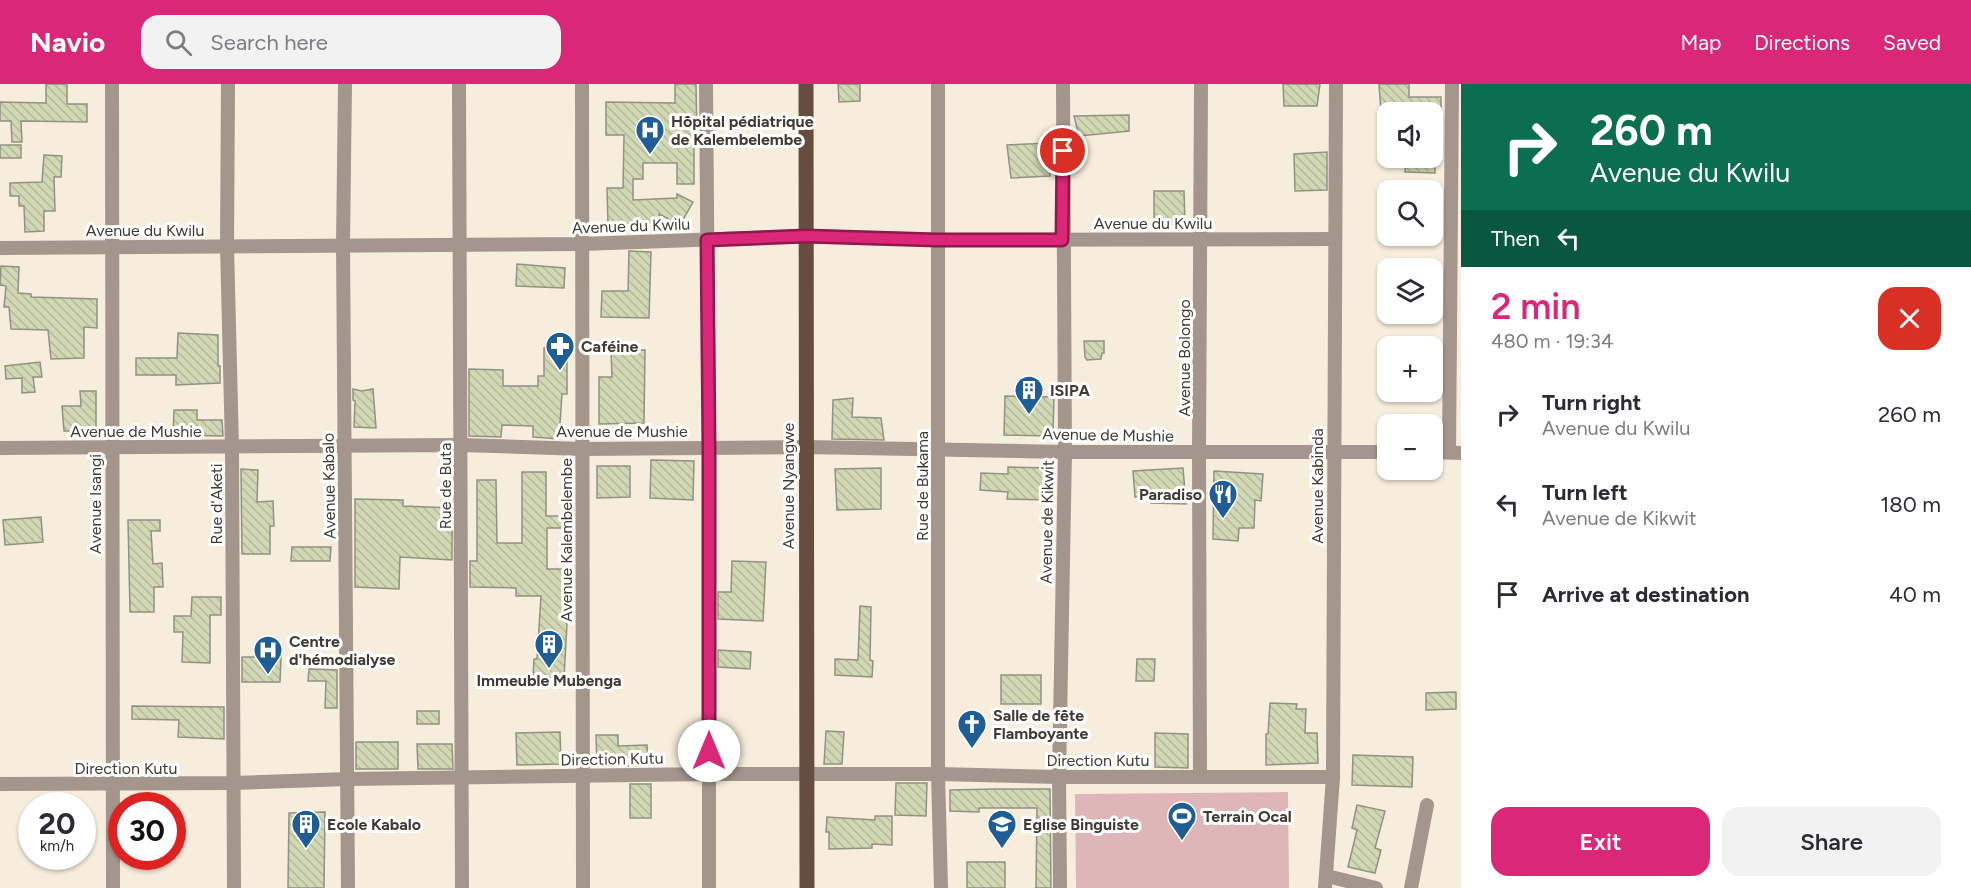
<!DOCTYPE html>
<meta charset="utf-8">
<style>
body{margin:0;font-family:Figtree,sans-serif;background:#f2f2f3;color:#2b2b33;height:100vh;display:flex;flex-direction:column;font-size:22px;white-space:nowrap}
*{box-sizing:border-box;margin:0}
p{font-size:20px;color:#7c7c81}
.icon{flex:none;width:33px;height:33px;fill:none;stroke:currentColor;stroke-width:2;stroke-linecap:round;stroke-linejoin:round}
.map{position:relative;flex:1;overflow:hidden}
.details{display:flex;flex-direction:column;background:#fff;width:510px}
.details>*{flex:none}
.guide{background:#0b6e4f;color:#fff;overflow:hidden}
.controls{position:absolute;left:1377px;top:18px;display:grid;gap:12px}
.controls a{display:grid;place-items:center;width:66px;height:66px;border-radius:12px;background:#fff;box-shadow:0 2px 4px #0004;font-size:30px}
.speed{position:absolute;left:18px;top:708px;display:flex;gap:12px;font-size:30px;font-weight:700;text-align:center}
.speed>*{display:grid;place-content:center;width:78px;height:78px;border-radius:50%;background:#fff;box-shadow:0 2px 4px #0004;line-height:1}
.speed small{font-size:15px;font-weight:400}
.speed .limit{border:9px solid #d22;background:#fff;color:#111}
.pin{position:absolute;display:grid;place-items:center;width:51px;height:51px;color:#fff;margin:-26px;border:3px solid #fff;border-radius:50%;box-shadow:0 2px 6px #0007}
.me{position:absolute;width:66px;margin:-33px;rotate:0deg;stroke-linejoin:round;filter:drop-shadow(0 0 4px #0008)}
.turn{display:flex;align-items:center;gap:21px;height:126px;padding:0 30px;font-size:27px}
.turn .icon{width:78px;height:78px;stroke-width:2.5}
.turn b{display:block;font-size:42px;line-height:51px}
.then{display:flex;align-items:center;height:57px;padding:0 30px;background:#0003;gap:12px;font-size:22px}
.round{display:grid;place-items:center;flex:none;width:63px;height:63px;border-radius:18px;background:#f2f2f3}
.summary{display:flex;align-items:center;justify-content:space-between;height:102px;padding:0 30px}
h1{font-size:36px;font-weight:600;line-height:45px;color:#db2777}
.button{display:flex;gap:12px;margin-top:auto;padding:12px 30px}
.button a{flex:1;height:69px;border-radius:18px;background:#db2777;color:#fff;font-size:24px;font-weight:600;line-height:69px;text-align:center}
.button a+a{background:#f2f2f3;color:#2b2b33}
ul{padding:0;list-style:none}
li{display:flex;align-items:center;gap:18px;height:90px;padding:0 30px}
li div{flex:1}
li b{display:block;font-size:22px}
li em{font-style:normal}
header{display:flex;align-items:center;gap:36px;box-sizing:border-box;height:84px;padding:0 30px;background:#db2777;color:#fff}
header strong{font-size:28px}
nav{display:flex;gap:33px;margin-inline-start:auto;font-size:21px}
.search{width:420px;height:54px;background:#f2f2f3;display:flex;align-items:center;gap:15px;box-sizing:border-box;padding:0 21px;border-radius:18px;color:#7c7c81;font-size:22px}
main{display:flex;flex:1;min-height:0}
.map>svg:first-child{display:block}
.garden{fill:#dfb6b8}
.building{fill:url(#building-back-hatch);stroke:#909382;stroke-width:1.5}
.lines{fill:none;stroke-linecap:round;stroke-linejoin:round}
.minor{stroke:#a4958d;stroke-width:14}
.major{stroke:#664d40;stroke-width:15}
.route-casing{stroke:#8e194d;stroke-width:15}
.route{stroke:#db2777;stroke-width:10}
.labels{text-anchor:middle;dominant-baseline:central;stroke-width:6;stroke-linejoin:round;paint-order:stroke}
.poi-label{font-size:16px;font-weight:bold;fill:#3e3a34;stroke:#fff;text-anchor:start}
.street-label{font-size:16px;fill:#3e3a34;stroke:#fff}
</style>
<header>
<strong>Navio</strong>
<div class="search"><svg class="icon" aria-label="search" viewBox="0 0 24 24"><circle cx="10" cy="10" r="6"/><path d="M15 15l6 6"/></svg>Search here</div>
<nav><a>Map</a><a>Directions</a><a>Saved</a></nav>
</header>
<main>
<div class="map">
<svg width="1461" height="804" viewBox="0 0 1461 804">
<defs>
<pattern id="building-back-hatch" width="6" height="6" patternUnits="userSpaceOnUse" patternTransform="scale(1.5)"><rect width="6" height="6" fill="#d2d7b4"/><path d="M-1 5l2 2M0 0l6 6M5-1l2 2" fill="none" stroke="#b5b99b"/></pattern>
</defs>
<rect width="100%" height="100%" fill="#f7eddd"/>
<polygon class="garden" points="1288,708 1289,804 1076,804 1075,710"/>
<g class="building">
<polygon points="46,0 67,0 67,20 87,20 87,38 21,37 22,58 12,58 11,37 0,37 0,18 46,19"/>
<polygon points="675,0 696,0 697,55 694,55 694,100 677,100 677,79 643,79 643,95 633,95 633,116 677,114 677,110 693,118 680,141 659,130 660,138 608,141 607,104 623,104 624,51 606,51 606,18 675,19"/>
<polygon points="838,0 860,0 860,17 839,18"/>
<polygon points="1283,0 1320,0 1317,22 1284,22"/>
<polygon points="1379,0 1409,0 1409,13 1441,13 1441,28 1424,28 1424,25 1381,28"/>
<polygon points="1129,31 1129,47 1079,52 1074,32"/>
<polygon points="1051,59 1050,92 1011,94 1007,61"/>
<rect x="0" y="61" width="21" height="13"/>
<polygon points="1327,68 1327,106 1295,107 1294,70"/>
<polygon points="44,71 62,72 61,93 54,93 55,127 44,127 44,147 25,148 24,122 19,122 19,112 10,112 10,99 42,98"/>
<polygon points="1406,74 1435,74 1435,89 1405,88"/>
<polygon points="1154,107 1184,107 1185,140 1154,142"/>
<polygon points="629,167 651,168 649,234 601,233 602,207 628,207"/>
<polygon points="517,180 565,184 564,204 516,202"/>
<polygon points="1,182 19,183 18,209 31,210 31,213 97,215 97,244 84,243 84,274 51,275 48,246 11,245 9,223 4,223 6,202 0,201"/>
<polygon points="178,249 218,251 218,282 220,282 220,299 176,301 176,291 136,291 136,274 177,274"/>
<polygon points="1084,257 1104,257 1104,269 1102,269 1101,275 1087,276 1085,273"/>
<polygon points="544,264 567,264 567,310 562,310 559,355 533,353 533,342 502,341 501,353 469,352 469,285 503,286 503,302 538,302 538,292 544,292"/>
<polygon points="645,266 644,339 599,340 599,293 612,293 611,267"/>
<polygon points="40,278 42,293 33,293 35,308 22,309 22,294 6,295 5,282"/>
<polygon points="353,305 362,307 373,305 376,344 354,343 355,317 353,316"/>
<polygon points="80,307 96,307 96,347 64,347 62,322 81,322"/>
<polygon points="1005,312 1054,313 1053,352 1004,351"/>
<polygon points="853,314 852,333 881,334 884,356 832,355 833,316"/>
<polygon points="174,326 197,326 197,336 222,336 223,352 173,351"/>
<polygon points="651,376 694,377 693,416 650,414"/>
<polygon points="597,382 630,382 630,413 597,414"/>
<polygon points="1008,383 1051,384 1050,416 1007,415 1008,408 980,406 981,389 1008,390"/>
<polygon points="881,384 881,425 837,426 835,385"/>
<polygon points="1183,384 1186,420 1151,419 1150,412 1135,413 1133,387"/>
<polygon points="241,385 258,386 257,418 273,417 274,442 270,442 270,470 242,470"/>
<polygon points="1214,387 1263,390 1261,417 1255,416 1254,444 1239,444 1238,457 1213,455"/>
<polygon points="522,388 546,388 546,432 564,432 564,444 547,444 547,485 570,485 564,594 533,593 534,575 537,575 541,512 516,512 516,504 470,503 470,477 477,477 477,396 496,396 497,459 522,459"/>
<polygon points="355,415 403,416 403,422 452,424 452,476 400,473 399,505 355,503"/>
<polygon points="41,433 43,458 5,461 3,436"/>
<polygon points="128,436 160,436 160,447 151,447 153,480 162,479 163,503 154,503 154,528 130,528"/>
<polygon points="292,463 331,463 330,477 291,477"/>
<polygon points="732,477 766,478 763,537 718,535 718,508 731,508"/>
<polygon points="192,513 221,513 221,531 210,531 210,579 182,578 183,548 174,548 174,532 191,532"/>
<polygon points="860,522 871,523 870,576 873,577 872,593 835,591 835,575 858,576"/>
<polygon points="718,566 751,568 750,585 718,583"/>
<polygon points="242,573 281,573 280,598 242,598"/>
<polygon points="1137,575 1155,575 1154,597 1136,597"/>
<polygon points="309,585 337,586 337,624 325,624 326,597 308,597"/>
<rect x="1001" y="591" width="40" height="29"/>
<polygon points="1456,608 1456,625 1426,626 1426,609"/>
<polygon points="1270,619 1297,620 1296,625 1306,625 1305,649 1317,649 1318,679 1266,681 1266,650 1268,650"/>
<polygon points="132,622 224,623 224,655 178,653 179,636 132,635"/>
<rect x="417" y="627" width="22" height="13"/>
<polygon points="826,647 844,648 842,680 824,680"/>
<polygon points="560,648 561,680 517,681 516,649"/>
<polygon points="1155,649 1188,650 1188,684 1155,683"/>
<polygon points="596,651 618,651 618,662 647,661 648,682 597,682"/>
<rect x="356" y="658" width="42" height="27"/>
<polygon points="417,660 452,660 453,685 418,685"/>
<polygon points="1353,671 1413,673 1412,703 1352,701"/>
<polygon points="896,699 927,699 926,732 895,731"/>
<rect x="630" y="700" width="21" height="34"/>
<polygon points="995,705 1050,705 1051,804 1036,804 1037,724 979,724 979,728 950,727 950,706"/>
<polygon points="1357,721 1385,727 1375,764 1381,766 1375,789 1348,783 1357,746 1352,744"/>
<polygon points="325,728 324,804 288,804 289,729"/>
<polygon points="875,732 892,732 892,761 872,760 872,764 829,765 829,748 826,748 827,733 875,736"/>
<rect x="967" y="778" width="38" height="26"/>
</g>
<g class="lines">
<g class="minor">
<polyline points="112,0 113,804"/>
<polyline points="228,0 227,162 232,363 234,804"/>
<polyline points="345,0 343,161 348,804"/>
<polyline points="459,0 462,804"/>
<polyline points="582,0 583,804"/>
<polyline points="706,0 709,363 709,804"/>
<polyline points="938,0 938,690 941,804"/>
<polyline points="0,164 582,160 805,152 937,156 1335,155"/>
<polyline points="0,364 461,361 583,365 806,363 1065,368 1388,368"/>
<polyline points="1432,368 1461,369"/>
<polyline points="1449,368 1452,0"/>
<polyline points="1200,692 1199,369 1201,0"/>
<polyline points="0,700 233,699 348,695 709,690 938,690 1059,693 1333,693"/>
<polyline points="1327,792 1376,804"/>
<polyline points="1060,804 1059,693 1065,368 1063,0"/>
<polyline points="1325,804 1333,693 1336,0"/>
<polyline points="1411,804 1427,721"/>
</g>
<polyline class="major" points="806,0 807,804"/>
</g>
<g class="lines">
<g class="route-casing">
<polyline id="route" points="709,667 709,363 707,156 805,152 937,156 1062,156 1063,67"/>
</g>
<use href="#route" class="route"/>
</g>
<defs>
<g id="hospital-pin" transform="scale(1.5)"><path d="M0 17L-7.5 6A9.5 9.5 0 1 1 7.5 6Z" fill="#1e5e94" stroke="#fff"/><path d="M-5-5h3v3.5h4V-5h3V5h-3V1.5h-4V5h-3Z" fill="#fff"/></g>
<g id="pharmacy-pin" transform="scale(1.5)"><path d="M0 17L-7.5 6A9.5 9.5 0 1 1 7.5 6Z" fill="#1e5e94" stroke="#fff"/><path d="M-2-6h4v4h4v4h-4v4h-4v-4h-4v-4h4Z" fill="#fff"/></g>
<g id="building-pin" transform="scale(1.5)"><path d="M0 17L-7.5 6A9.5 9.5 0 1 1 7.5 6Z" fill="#1e5e94" stroke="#fff"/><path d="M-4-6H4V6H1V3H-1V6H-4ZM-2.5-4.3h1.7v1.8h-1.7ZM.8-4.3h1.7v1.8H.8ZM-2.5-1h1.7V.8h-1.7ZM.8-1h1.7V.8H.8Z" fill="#fff"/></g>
<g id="restaurant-pin" transform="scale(1.5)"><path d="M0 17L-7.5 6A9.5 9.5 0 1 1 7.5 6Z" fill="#1e5e94" stroke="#fff"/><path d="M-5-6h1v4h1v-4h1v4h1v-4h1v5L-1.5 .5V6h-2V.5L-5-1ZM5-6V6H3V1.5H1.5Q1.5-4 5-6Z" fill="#fff"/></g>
<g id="church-pin" transform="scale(1.5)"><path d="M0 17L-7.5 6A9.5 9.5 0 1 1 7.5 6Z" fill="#1e5e94" stroke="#fff"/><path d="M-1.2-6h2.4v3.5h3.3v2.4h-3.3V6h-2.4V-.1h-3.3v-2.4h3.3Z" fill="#fff"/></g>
<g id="stadium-pin" transform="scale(1.5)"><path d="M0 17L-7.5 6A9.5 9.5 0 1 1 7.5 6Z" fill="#1e5e94" stroke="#fff"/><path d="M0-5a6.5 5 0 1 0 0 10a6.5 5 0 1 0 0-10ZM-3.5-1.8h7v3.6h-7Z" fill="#fff"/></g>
<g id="school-pin" transform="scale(1.5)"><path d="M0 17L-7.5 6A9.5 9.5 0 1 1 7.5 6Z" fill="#1e5e94" stroke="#fff"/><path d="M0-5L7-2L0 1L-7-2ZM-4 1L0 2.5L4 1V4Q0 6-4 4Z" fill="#fff"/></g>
</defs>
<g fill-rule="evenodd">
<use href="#hospital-pin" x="650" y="46"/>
<use href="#pharmacy-pin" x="560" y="262"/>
<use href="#building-pin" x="1029" y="306"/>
<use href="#restaurant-pin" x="1223" y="410"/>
<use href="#building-pin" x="549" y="560"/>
<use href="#hospital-pin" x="268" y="566"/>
<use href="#church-pin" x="972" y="640"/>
<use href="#stadium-pin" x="1182" y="732"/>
<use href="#building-pin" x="306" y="740"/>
<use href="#school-pin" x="1002" y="740"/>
</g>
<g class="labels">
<g class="poi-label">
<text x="671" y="37">Hôpital pédiatrique<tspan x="671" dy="18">de Kalembelembe</tspan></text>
<text x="581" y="262">Caféine</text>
<text x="1050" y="306">ISIPA</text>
<text x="1202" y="410" text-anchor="end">Paradiso</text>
<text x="289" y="557">Centre<tspan x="289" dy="18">d'hémodialyse</tspan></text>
<text x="549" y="596" text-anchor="middle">Immeuble Mubenga</text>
<text x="993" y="631">Salle de fête<tspan x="993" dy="18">Flamboyante</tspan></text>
<text x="1203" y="732">Terrain Ocal</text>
<text x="327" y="740">Ecole Kabalo</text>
<text x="1023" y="740">Eglise Binguiste</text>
</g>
<g class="street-label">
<text x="1153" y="139">Avenue du Kwilu</text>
<text transform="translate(631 142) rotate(-2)">Avenue du Kwilu</text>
<text x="145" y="146">Avenue du Kwilu</text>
<text transform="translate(1184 274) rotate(-90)">Avenue Bolongo</text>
<text x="136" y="347">Avenue de Mushie</text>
<text x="622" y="347">Avenue de Mushie</text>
<text transform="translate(1108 351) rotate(1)">Avenue de Mushie</text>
<text transform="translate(329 402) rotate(-91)">Avenue Kabalo</text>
<text transform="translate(445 402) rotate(-90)">Rue de Buta</text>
<text transform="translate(788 402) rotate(-90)">Avenue Nyangwe</text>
<text transform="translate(922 402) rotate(-90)">Rue de Bukama</text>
<text transform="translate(1317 402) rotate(-90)">Avenue Kabinda</text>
<text transform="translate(95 420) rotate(-90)">Avenue Isangi</text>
<text transform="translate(216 420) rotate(-90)">Rue d'Aketi</text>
<text transform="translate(1047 438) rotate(-89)">Avenue de Kikwit</text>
<text transform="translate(566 456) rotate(-90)">Avenue Kalembelembe</text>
<text transform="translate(612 675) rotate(-1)">Direction Kutu</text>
<text x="1098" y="676">Direction Kutu</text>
<text x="126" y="684">Direction Kutu</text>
</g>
</g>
</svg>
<div class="controls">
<a><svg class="icon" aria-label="sound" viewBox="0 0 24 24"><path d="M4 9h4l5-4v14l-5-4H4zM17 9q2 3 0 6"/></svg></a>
<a><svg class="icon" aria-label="search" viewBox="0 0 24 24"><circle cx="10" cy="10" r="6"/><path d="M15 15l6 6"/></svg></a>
<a><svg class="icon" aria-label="layers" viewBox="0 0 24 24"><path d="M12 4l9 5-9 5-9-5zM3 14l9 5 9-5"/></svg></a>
<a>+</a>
<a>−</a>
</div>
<div class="speed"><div>20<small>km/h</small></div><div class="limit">30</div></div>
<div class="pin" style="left:1063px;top:67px;background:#d93025"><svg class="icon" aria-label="arrive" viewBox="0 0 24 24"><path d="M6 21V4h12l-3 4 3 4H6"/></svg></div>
<svg class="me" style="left:709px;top:667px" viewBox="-20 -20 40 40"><circle r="19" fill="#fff"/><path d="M0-13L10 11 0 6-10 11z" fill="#db2777"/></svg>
</div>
<section class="details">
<div class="guide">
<div class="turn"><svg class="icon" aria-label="right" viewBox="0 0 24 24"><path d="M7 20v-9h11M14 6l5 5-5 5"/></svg><div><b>260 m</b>Avenue du Kwilu</div></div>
<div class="then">Then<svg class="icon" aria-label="left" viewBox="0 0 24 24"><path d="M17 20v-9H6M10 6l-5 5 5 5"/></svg></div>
</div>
<div class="summary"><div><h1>2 min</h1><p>480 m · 19:34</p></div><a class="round" style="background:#d93025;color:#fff"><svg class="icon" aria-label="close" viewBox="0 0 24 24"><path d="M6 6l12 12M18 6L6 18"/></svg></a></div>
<ul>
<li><svg class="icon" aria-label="right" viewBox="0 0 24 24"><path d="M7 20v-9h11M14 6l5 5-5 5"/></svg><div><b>Turn right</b><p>Avenue du Kwilu</p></div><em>260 m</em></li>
<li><svg class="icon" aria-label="left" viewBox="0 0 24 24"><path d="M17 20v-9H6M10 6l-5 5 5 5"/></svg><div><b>Turn left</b><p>Avenue de Kikwit</p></div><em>180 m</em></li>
<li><svg class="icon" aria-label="arrive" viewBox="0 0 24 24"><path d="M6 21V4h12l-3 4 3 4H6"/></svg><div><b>Arrive at destination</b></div><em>40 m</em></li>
</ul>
<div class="button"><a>Exit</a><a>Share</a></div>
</section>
</main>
